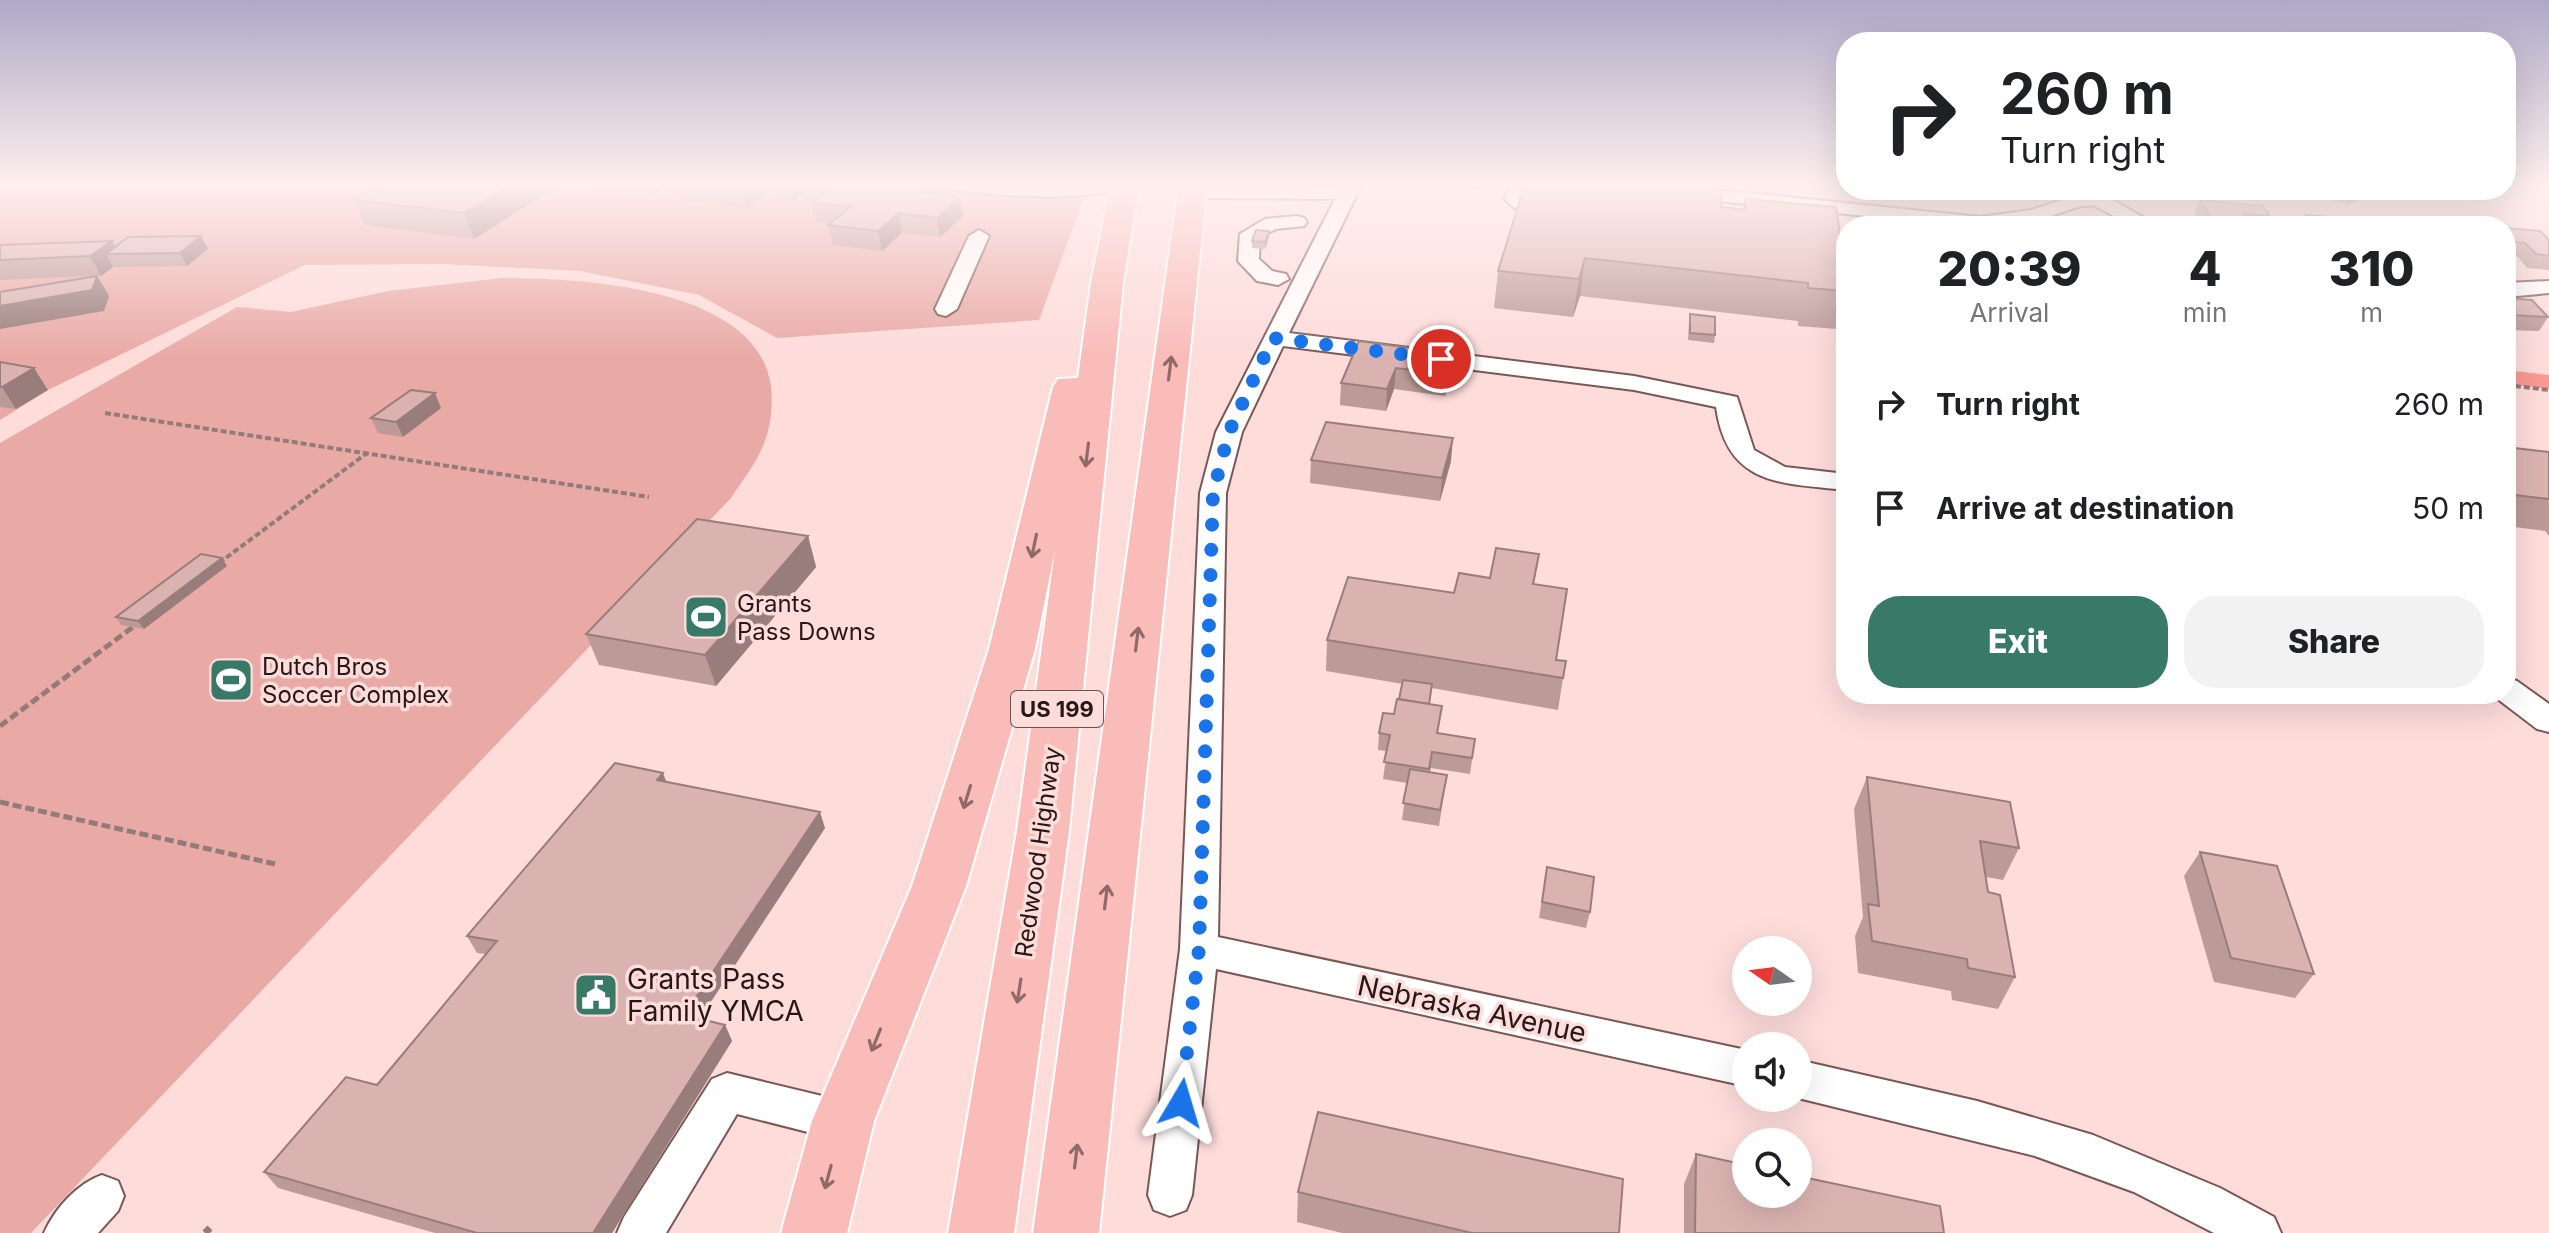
<!DOCTYPE html>
<style>
body{margin:0;font-family:Inter,sans-serif;background:#f2f2f2;color:#202124;height:100vh;display:flex;flex-direction:column;font-size:30px;white-space:nowrap}
*{box-sizing:border-box;margin:0}
p{font-size:26px;color:#757577}
.icon{flex:none;width:44px;height:44px;fill:none;stroke:currentColor;stroke-width:2;stroke-linecap:round;stroke-linejoin:round}
.map{position:relative;flex:1;overflow:hidden}
.details{position:absolute;left:1836px;top:216px;width:680px;height:488px;display:flex;flex-direction:column;background:#fff;border-radius:32px;box-shadow:0 8px 32px #0002}
.details>*{flex:none}
.top-card{position:absolute;left:1836px;top:32px;width:680px;height:168px;border-radius:32px;box-shadow:0 8px 32px #0002;background:#fff;color:#202124;overflow:hidden}
.needle{width:52px;rotate:284deg}
.tools{position:absolute;left:1732px;top:936px;display:grid;gap:16px}
.tools a{display:grid;place-items:center;width:80px;height:80px;border-radius:50%;background:#fff;box-shadow:0 8px 32px #0002;font-size:40px}
.pin{position:absolute;display:grid;place-items:center;width:68px;height:68px;color:#fff;margin:-34px;border:4px solid #fff;border-radius:50%;box-shadow:0 2px 8px #0007}
.me{position:absolute;width:88px;margin:-44px;rotate:7deg;stroke-linejoin:round;filter:drop-shadow(0 0 6px #0008)}
.turn{display:flex;align-items:center;gap:28px;height:168px;padding:0 32px;font-size:36px}
.turn .icon{width:104px;height:104px;stroke-width:2.5}
.turn b{display:block;font-size:56px;line-height:68px}
.eta{display:flex;justify-content:space-evenly;align-items:center;height:136px;text-align:center}
.eta b{font-size:48px;font-weight:800;line-height:56px}
.button{display:flex;gap:16px;margin-top:auto;padding:16px 32px}
.button a{flex:1;height:92px;border-radius:32px;background:#397967;color:#fff;font-size:32px;font-weight:800;line-height:92px;text-align:center}
.button a+a{background:#f2f2f2;color:#202124}
ul{padding:0;list-style:none}
li{display:flex;align-items:center;gap:24px;height:104px;padding:0 32px}
li div{flex:1}
li b{display:block;font-size:30px}
li em{font-style:normal}
.map>svg:first-child{display:block}
.green{fill:#e9aaa6}
.lines{fill:none;stroke-linecap:round;stroke-linejoin:round}
.canal{fill:#fa9995;fill-rule:evenodd}
.minor-casing{stroke:#7a5755;stroke-width:4}
.highway-casing{stroke:#fff;stroke-width:4}
.path-far2{stroke:#927b79;stroke-width:4;stroke-dasharray:6 3;stroke-linecap:butt}
.path-far1{stroke:#927b79;stroke-width:5;stroke-dasharray:9 4;stroke-linecap:butt}
.path{stroke:#927b79;stroke-width:7;stroke-dasharray:11 5;stroke-linecap:butt}
.minor{fill:#fff;fill-rule:evenodd}
.highway{fill:#f9bcb8;fill-rule:evenodd}
.wall{fill:#bb9a97}
.shaded-wall{fill:#997d7b}
.building{fill:#dab3b0;stroke:#997d7b;stroke-width:2}
.oneway{stroke:#906a68}
.route{stroke:#1a73e8;stroke-width:14;stroke-dasharray:0 25.2}
.labels{text-anchor:middle;dominant-baseline:central;stroke-width:7;stroke-linejoin:round;paint-order:stroke}
.shield{fill:#fddcda;stroke:#665352;stroke-width:2}
.shield-label{font-size:22px;font-weight:bold;fill:#261817}
.poi-label{font-size:24px;fill:#261817;stroke:#fddcda;text-anchor:start}
.street-label{font-size:24px;fill:#261817;stroke:#fddcda}
.near-poi-label{font-size:28px;fill:#261817;stroke:#fddcda;text-anchor:start}
.near-street-label{font-size:28px;fill:#261817;stroke:#fddcda}
</style>
<div class="map">
<svg width="2549" height="1233" viewBox="0 0 2549 1233">
<rect width="100%" height="100%" fill="#fddcda"/>
<g class="green">
<polygon points="0,184 1089,184 1039,320 777,338 699,295 580,271 442,264 305,265 48,390 0,420"/>
<path d="M502 278C578 278 757 286 771 386 773 407 771 427 763 446 755 465 742 481 731 498L31 1233H0V443L237 307 291 312 388 291Z"/>
</g>
<g class="lines">
<polygon class="canal" points="2506,370 2549,375 2549,389 2506,384"/>
<g class="minor-casing">
<g id="minor">
<path d="M945 184H1129L1126 188C1071 202 1011 196 955 190Z"/>
<path d="M1343 184H1362L1289 333 1634 376 1737 397 1754 450 1785 467 1846 474V490C1780 483 1727 486 1716 407L1634 390 1283 346 1242 432 1226 493 1218 937 1746 1050V1086L1216 969 1192 1195 1186 1210 1170 1216 1154 1210 1148 1195 1180 949 1200 493 1216 432 1335 199 1192 198 1182 192 1192 186 1341 187Z"/>
<path d="M1513 184H1531L1524 197 1533 203 1551 202 1556 184H1575L1567 211C1544 217 1520 218 1504 198Z"/>
<polygon points="1595,184 1661,184 1980,217 2031,210 2077,195 2079,190 2098,193 2134,190 2113,200 2158,226 2133,226 2093,205 2077,207 2034,222 1968,226 1605,190"/>
<polygon points="1297,216 1304,218 1307,222 1304,226 1276,229 1260,237 1259,259 1272,271 1286,274 1289,279 1278,285 1257,281 1238,261 1240,234 1265,219"/>
<polygon points="979,230 989,236 957,309 946,316 938,314 935,309 969,236"/>
<polygon points="2549,281 2549,293 2506,297 2506,283"/>
<polygon points="2506,678 2517,681 2549,704 2549,732 2537,729 2495,697 2493,694 2506,694"/>
<polygon points="1798,1060 1977,1101 2093,1135 2220,1188 2274,1217 2281,1233 2214,1233 2134,1192 2035,1156 1798,1098"/>
<polygon points="727,1073 843,1101 858,1107 864,1121 858,1135 843,1141 737,1114 666,1233 617,1233 624,1217 712,1079"/>
<path d="M102 1175 118 1181 124 1196 118 1211 98 1233H44C55 1208 77 1184 102 1175Z"/>
</g>
</g>
<g class="highway-casing">
<g id="highway">
<polygon points="1111,184 1139,184 1123,283 1069,831 1014,1233 948,1233 1017,831 1055,550 1035,649 966,886 874,1121 847,1233 781,1233 812,1121 912,886 989,649 1053,387 1058,379 1078,378 1091,283"/>
<polygon points="1179,184 1207,184 1099,1233 1033,1233"/>
</g>
</g>
<g class="path-far2">
<polyline points="2506,385 2549,390"/>
<polyline points="105,413 649,497"/>
<polyline points="219,563 367,453"/>
</g>
<g class="path-far1">
<polyline points="0,726 137,624"/>
<polyline points="0,802 275,864"/>
</g>
<polyline class="path" points="205,1233 210,1228"/>
<use href="#minor" class="minor"/>
<use href="#highway" class="highway"/>
</g>
<g class="wall">
<polygon points="561,184 474,239 365,225 354,200"/>
<polygon points="596,184 853,184 960,197 963,216 940,237 902,233 882,251 833,245 828,225 831,223 817,222 812,203 807,202 804,192 794,200 775,198 773,188 747,208 681,200 677,186 669,185 655,195 598,189"/>
<polygon points="1422,184 1487,184 1485,190"/>
<polygon points="1605,184 1720,184 1721,207 1743,210 1745,199 1846,277 1846,299 1837,329 1798,326 1798,321 1580,296 1573,317 1494,308 1498,271"/>
<polygon points="2291,190 2411,190 2390,200 2373,194 2347,205 2326,198 2320,200"/>
<polygon points="2200,200 2270,216 2266,226 2202,226 2194,213"/>
<polygon points="2306,215 2367,226 2301,226"/>
<polygon points="2506,228 2549,240 2549,270 2527,268 2517,256 2506,255"/>
<polygon points="201,236 208,249 187,266 113,267 101,276 97,276 109,296 104,311 92,276 0,280 0,245 115,247"/>
<polygon points="1269,237 1265,249 1252,248 1252,241"/>
<polygon points="2506,298 2548,317 2539,331 2506,330"/>
<polygon points="1690,314 1715,335 1714,343 1688,340 1689,321"/>
<polygon points="1359,341 1452,375 1445,396 1394,389 1386,411 1340,405 1341,383"/>
<polygon points="0,362 48,390 16,409 0,407"/>
<polygon points="441,408 403,437 378,433 371,418"/>
<polygon points="2506,447 2549,452 2549,536 2545,531 2506,526"/>
<polygon points="1311,460 1451,461 1440,501 1310,483"/>
<polygon points="808,536 816,567 716,686 599,665 586,634"/>
<polygon points="1539,554 1534,584 1556,660 1563,678 1558,710 1432,688 1429,704 1442,706 1438,733 1475,739 1470,774 1431,768 1430,773 1447,775 1439,826 1402,820 1407,783 1383,779 1387,751 1378,750 1379,733 1394,714 1399,699 1403,684 1326,671 1327,640 1454,593"/>
<polygon points="227,566 144,629 121,625 116,617"/>
<polygon points="1867,777 2019,848 2003,880 1986,877 1988,892 2015,977 1998,1009 1952,1000 1951,991 1858,973 1855,936 1863,917 1854,809"/>
<polygon points="666,782 825,828 700,1019 725,1025 732,1041 612,1233 435,1233 278,1188 264,1172 377,1085 486,954 477,953 467,936"/>
<polygon points="2200,852 2314,974 2295,998 2214,982 2184,876"/>
<polygon points="1547,867 1590,912 1586,928 1539,918"/>
<polygon points="1696,1154 1944,1233 1684,1233 1684,1184"/>
<polygon points="1298,1192 1619,1233 1342,1233 1297,1222"/>
</g>
<g class="shaded-wall">
<polygon points="513,184 561,184 474,239 464,213"/>
<polygon points="652,184 668,184 669,185 655,195"/>
<polygon points="748,184 778,184 772,185 773,188 747,208 742,189"/>
<polygon points="796,184 815,184 804,189 804,192 794,200 791,187"/>
<polygon points="931,184 941,184 943,195 922,192"/>
<polygon points="2326,190 2330,190 2326,198 2320,200"/>
<polygon points="2355,190 2375,190 2373,194 2347,205"/>
<polygon points="2395,190 2411,190 2390,200"/>
<polygon points="960,197 963,216 940,237 937,218"/>
<polygon points="899,213 902,233 882,251 878,231"/>
<polygon points="1269,231 1269,237 1265,249 1265,242"/>
<polygon points="201,236 208,249 187,266 180,253"/>
<polygon points="112,241 119,254 106,254 113,267 101,276 90,256"/>
<polygon points="1585,258 1580,296 1573,317 1579,279"/>
<polygon points="97,276 109,296 104,311 0,329 0,306"/>
<polygon points="1454,354 1452,375 1445,396 1447,374"/>
<polygon points="34,368 48,390 16,409 2,387"/>
<polygon points="1396,368 1394,389 1386,411 1387,389"/>
<polygon points="435,393 441,408 403,437 396,422"/>
<polygon points="1453,438 1451,461 1440,501 1442,478"/>
<polygon points="808,536 816,567 716,686 705,655"/>
<polygon points="222,558 227,566 144,629 138,621"/>
<polygon points="663,773 669,789 657,780"/>
<polygon points="820,812 825,828 691,1031 684,1015"/>
<polygon points="725,1025 732,1041 612,1233 593,1233"/>
</g>
<g class="building">
<polygon points="384,184 513,184 464,213 354,200"/>
<polygon points="699,184 748,184 742,189"/>
<polygon points="774,184 796,184 791,187 772,185"/>
<polygon points="811,184 833,184 823,191 804,189"/>
<polygon points="836,184 853,184 875,186 878,184 931,184 922,192 960,197 937,218 899,213 878,231 828,225 851,207 812,203"/>
<polygon points="857,184 878,184 875,186"/>
<polygon points="1525,184 1589,184 1605,185 1606,184 1720,184 1721,207 1745,210 1745,199 1836,207 1846,277 1846,291 1808,288 1808,283 1585,258 1579,279 1498,271"/>
<polygon points="2200,200 2263,206 2270,216 2244,214 2248,221 2210,217"/>
<polygon points="2306,215 2362,220 2367,226 2314,226"/>
<polygon points="2506,228 2540,231 2549,240 2549,256 2536,254 2525,243 2506,241"/>
<polygon points="1256,230 1269,231 1265,242 1252,241"/>
<polygon points="201,236 180,253 106,254 128,237"/>
<polygon points="112,241 90,256 0,260 0,245"/>
<polygon points="97,276 92,290 0,306 0,292"/>
<polygon points="2506,298 2532,300 2548,317 2510,315 2506,312"/>
<polygon points="1690,314 1715,317 1715,335 1690,333"/>
<polygon points="1359,341 1454,354 1447,374 1396,368 1387,389 1341,383"/>
<polygon points="0,362 34,368 2,387 0,387"/>
<polygon points="411,390 435,393 396,422 371,418"/>
<polygon points="1326,422 1453,438 1442,478 1311,460"/>
<polygon points="2506,447 2549,452 2549,499 2506,494"/>
<polygon points="697,519 808,536 705,655 586,634"/>
<polygon points="1496,548 1539,554 1533,584 1567,589 1556,660 1566,661 1563,678 1327,640 1348,577 1454,593 1459,573 1490,578"/>
<polygon points="201,554 222,558 138,621 116,617"/>
<polygon points="1403,680 1432,684 1429,704 1399,699"/>
<polygon points="1397,699 1442,706 1437,733 1475,739 1472,758 1432,752 1429,769 1384,762 1390,735 1379,733 1383,713 1394,714"/>
<polygon points="615,763 663,773 657,780 820,812 684,1015 725,1025 593,1233 477,1233 264,1172 346,1077 377,1085 497,941 467,936"/>
<polygon points="1410,769 1447,775 1440,810 1403,803"/>
<polygon points="1867,777 2010,802 2019,848 1980,841 1988,892 2000,895 2015,977 1968,968 1967,959 1872,941 1868,904 1879,906"/>
<polygon points="2200,852 2277,866 2314,974 2231,958"/>
<polygon points="1547,867 1594,877 1590,912 1542,902"/>
<polygon points="1318,1112 1623,1179 1619,1233 1472,1233 1298,1192"/>
<polygon points="1696,1154 1746,1165 1746,1194 1798,1194 1798,1176 1940,1206 1944,1233 1695,1233"/>
</g>
<defs><path id="oneway-shaft" d="M-6 0H5M1.5-3L5.5 0L1.5 3" fill="none" stroke-width="1.6" stroke-linecap="round" stroke-linejoin="round" transform="scale(2)"/></defs>
<g class="oneway">
<use href="#oneway-shaft" transform="translate(1170 368) rotate(-83)"/>
<use href="#oneway-shaft" transform="translate(1087 455) rotate(97)"/>
<use href="#oneway-shaft" transform="translate(1034 546) rotate(102)"/>
<use href="#oneway-shaft" transform="translate(1137 639) rotate(-83)"/>
<use href="#oneway-shaft" transform="translate(967 797) rotate(107)"/>
<use href="#oneway-shaft" transform="translate(1106 897) rotate(-83)"/>
<use href="#oneway-shaft" transform="translate(1019 991) rotate(99)"/>
<use href="#oneway-shaft" transform="translate(876 1040) rotate(112)"/>
<use href="#oneway-shaft" transform="translate(1076 1156) rotate(-83)"/>
<use href="#oneway-shaft" transform="translate(828 1177) rotate(105)"/>
</g>
<linearGradient id="sky" x2="0" y2="1"><stop stop-color="#afa9c7"/><stop offset="0.52" stop-color="#feefee"/><stop offset="1" stop-color="#feefee" stop-opacity="0"/></linearGradient>
<rect width="2549" height="356" fill="url(#sky)"/>
<g class="lines">
<polyline class="route" points="1181,1103 1199,949 1213,493 1229,432 1273,338 1441,359"/>
</g>
<defs>
<g id="stadium-square" transform="scale(2.3)"><rect x="-9" y="-9" width="18" height="18" rx="4" fill="#397967" stroke="#fddcda"/><path d="M0-5a6.5 5 0 1 0 0 10a6.5 5 0 1 0 0-10ZM-3.5-1.8h7v3.6h-7Z" fill="#fff"/></g>
<g id="civic-square" transform="scale(2.3)"><rect x="-9" y="-9" width="18" height="18" rx="4" fill="#397967" stroke="#fddcda"/><path d="M-.6-6.5H3V-4.5H.6V-3L4-1V1h2V6H-6V1h2V-1L-.6-3ZM-1.2 2.5V6h2.4V2.5Z" fill="#fff"/></g>
</defs>
<g fill-rule="evenodd">
<use href="#stadium-square" x="706" y="617"/>
<use href="#stadium-square" x="231" y="680"/>
<use href="#civic-square" x="596" y="995"/>
</g>
<g class="labels">
<rect class="shield" x="1011" y="691" width="92" height="36" rx="6"/>
<g class="shield-label">
<text x="1057" y="709">US 199</text>
</g>
<g class="poi-label">
<text x="737" y="603">Grants<tspan x="737" dy="28">Pass Downs</tspan></text>
<text x="262" y="666">Dutch Bros<tspan x="262" dy="28">Soccer Complex</tspan></text>
</g>
<g class="street-label">
<text transform="translate(1038 852) rotate(-82)">Redwood Highway</text>
</g>
<g class="near-poi-label">
<text x="627" y="979">Grants Pass<tspan x="627" dy="32">Family YMCA</tspan></text>
</g>
<g class="near-street-label">
<text transform="translate(1472 1009) rotate(12)">Nebraska Avenue</text>
</g>
</g>
</svg>
<div class="tools">
<a><svg class="needle" viewBox="-14 -14 28 28"><path d="M0-13l5 13h-10z" fill="#e53935"/><path d="M0 13l5-13h-10z" fill="#757577"/></svg></a>
<a><svg class="icon" aria-label="sound" viewBox="0 0 24 24"><path d="M4 9h4l5-4v14l-5-4H4zM17 9q2 3 0 6"/></svg></a>
<a><svg class="icon" aria-label="search" viewBox="0 0 24 24"><circle cx="10" cy="10" r="6"/><path d="M15 15l6 6"/></svg></a>
</div>
<div class="pin" style="left:1441px;top:359px;background:#d93025"><svg class="icon" aria-label="arrive" viewBox="0 0 24 24"><path d="M6 21V4h12l-3 4 3 4H6"/></svg></div>
<svg class="me" style="left:1181px;top:1103px" viewBox="-20 -20 40 40"><path d="M0-17L14 15 0 8-14 15z" fill="#1a73e8" stroke="#fff" stroke-width="4"/></svg>
<div class="top-card">
<div class="turn"><svg class="icon" aria-label="right" viewBox="0 0 24 24"><path d="M7 20v-9h11M14 6l5 5-5 5"/></svg><div><b>260 m</b>Turn right</div></div>
</div>
<section class="details">
<div class="eta">
<div><b>20:39</b><p>Arrival</p></div>
<div><b>4</b><p>min</p></div>
<div><b>310</b><p>m</p></div>
</div>
<ul>
<li><svg class="icon" aria-label="right" viewBox="0 0 24 24"><path d="M7 20v-9h11M14 6l5 5-5 5"/></svg><div><b>Turn right</b></div><em>260 m</em></li>
<li><svg class="icon" aria-label="arrive" viewBox="0 0 24 24"><path d="M6 21V4h12l-3 4 3 4H6"/></svg><div><b>Arrive at destination</b></div><em>50 m</em></li>
</ul>
<div class="button"><a>Exit</a><a>Share</a></div>
</section>
</div>
